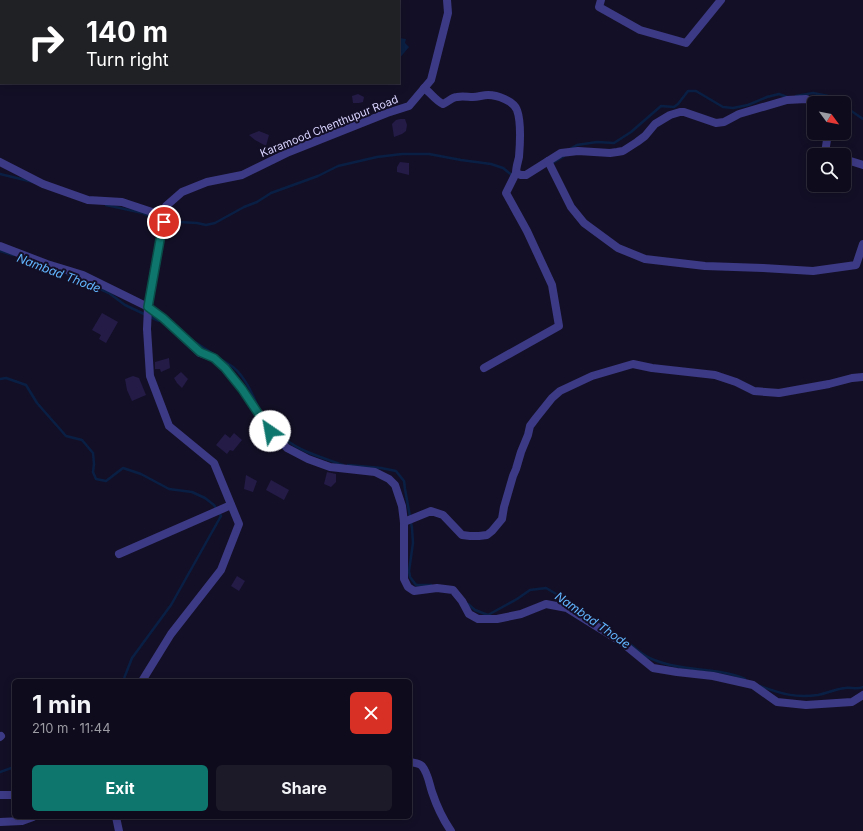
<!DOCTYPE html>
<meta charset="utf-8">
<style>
body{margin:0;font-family:Inter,sans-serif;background:#1c1929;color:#f1f3f6;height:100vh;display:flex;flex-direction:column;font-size:15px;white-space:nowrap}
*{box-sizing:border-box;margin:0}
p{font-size:13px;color:#9b9ba3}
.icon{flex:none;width:22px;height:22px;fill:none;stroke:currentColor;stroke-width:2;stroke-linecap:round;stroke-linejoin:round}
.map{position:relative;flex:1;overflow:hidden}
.panel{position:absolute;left:12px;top:679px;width:400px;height:140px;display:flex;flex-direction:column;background:#0e0b1c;border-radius:6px;box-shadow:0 2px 10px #0003,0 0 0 1px #2e2b3b}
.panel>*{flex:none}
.banner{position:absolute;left:0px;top:0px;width:400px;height:84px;box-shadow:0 2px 10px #0003,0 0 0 1px #2e2b3b;background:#202124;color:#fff;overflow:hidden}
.needle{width:26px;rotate:122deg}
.tools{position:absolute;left:807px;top:96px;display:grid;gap:8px}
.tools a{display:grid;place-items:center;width:44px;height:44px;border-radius:6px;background:#0e0b1c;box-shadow:0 2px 10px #0003,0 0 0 1px #2e2b3b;font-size:20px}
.pin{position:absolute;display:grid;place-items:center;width:34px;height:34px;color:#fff;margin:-17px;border:2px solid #fff;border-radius:50%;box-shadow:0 1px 4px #0007}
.me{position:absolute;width:44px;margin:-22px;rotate:327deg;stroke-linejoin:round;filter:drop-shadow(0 0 3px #0008)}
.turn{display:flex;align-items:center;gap:14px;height:84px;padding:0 20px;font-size:18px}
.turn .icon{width:52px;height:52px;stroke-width:2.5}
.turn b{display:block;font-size:28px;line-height:34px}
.round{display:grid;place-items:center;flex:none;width:42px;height:42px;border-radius:6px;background:#1c1929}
.head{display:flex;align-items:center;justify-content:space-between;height:68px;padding:0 20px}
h1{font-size:24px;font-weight:700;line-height:30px}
.primary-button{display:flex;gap:8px;margin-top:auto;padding:8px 20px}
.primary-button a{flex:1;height:46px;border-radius:6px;background:#0f766e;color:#fff;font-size:16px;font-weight:700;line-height:46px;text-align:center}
.primary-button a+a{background:#1c1929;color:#f1f3f6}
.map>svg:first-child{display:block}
.water{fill:#0a1f44}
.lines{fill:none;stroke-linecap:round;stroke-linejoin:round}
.stream{stroke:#0a1f44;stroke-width:2.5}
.building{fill:#241b47}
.minor{stroke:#3d3a85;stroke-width:8}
.route-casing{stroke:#0a4d48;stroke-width:10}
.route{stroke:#0f766e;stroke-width:7}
.labels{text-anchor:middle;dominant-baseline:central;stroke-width:4;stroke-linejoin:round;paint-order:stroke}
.street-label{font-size:11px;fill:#d9d4ff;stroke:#130f26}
.water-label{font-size:12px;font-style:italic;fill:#62b6ff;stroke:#130f26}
</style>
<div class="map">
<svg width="863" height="831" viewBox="0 0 863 831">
<rect width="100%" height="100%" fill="#130f26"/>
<polygon class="water" points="399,38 406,39 405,43 409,47 399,59"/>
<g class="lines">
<g class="stream">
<polyline points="123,0 126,1"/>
<polyline points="66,1 67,0"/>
<polyline points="0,61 1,62"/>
<polyline points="796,96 813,93 828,96 839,103"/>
<polyline points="844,106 863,119"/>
<polyline points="570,149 577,145 597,142 614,143 631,132 661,106 674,107 678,104 688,91 696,91 723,107 733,108 748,105 767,97 779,94 787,97"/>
<polyline points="551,164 564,156"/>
<polyline points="0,174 33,182"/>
<polyline points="106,205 143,213 162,222"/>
<polyline points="167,222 179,222 197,223 206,225 215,223 244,207 257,202 271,193 318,176 338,166 377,157 402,154 429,154 461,160 491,164 503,168 513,176"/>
<polyline points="0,251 13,255"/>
<polyline points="67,274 109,293 125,305 159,321"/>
<polyline points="192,340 215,355"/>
<path d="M222 360C226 362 229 364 233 367 245 377 252 393 258 407"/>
<polyline points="0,379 6,378 26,385 37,403 66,436 82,440 93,453 94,464 93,472 96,479 106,481 123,468 141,474 169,489 192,492 205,498 214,505 221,516 171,605 132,658 123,681"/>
<path d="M269 423C274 428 279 434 285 439 301 452 324 458 343 465"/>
<polyline points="348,465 381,468 396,471 404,481 405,489 412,528 413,543 409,571 410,577 416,585 431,585"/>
<polyline points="468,604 475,610 488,615 517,599 530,590 546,588 563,598 582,613"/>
<polyline points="586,616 601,622 616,634"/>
<path d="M623 639C630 643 634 648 640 652 645 656 651 659 657 661 685 672 717 667 745 679"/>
<path d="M760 686C782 694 795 698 818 695 827 693 836 689 845 688 851 687 857 690 863 687"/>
<polyline points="0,772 14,767"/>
</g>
</g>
<g class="building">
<polygon points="358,94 364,97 363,102 359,103 353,103 352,96"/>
<polygon points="400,119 405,119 407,125 406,131 402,134 394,137 392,124 396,120"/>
<polygon points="259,131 269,135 266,146 255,140 249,135"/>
<polygon points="400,162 409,163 409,175 397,172 397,167"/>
<polygon points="102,313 118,322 106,343 99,339 101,335 92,330"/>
<polygon points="169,358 170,368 161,372 160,369 155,369 155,362"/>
<polygon points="181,372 188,379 182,388 177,383 174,378"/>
<polygon points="133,376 139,378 146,395 132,401 127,390 125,379"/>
<polygon points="234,433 242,440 233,451 230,450 227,454 216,445 225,434 230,438"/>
<polygon points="327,472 336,474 336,482 331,487 324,484"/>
<polygon points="246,475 257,481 253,492 244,489"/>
<polygon points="271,480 289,490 284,500 266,490"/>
<polygon points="237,576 245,581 239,591 231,586"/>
</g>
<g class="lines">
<g class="minor">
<polyline points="601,0 599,7 640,30 686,43 721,0"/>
<path d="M424 88C431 93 436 101 443 104 448 102 452 97 457 97 462 96 468 97 473 97 478 97 483 95 488 95 497 95 514 101 517 110 521 121 520 145 519 157 518 162 516 167 516 173L521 175H526L561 153 578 151 610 153 617 152 623 151 637 142 645 136 655 124 670 115 680 112H684L716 123 724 122 739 114 787 100 806 99 817 103"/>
<polyline points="828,133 825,153 828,155"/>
<polyline points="844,159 863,165"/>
<polyline points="548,161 571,207 584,223 618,248 645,259 705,266 763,268 813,271 856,265 863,244"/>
<polyline points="0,162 43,184 88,200 122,202 164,216"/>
<polyline points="0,246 47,264 83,275 148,307 163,318 200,353 214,358 225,367 242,389 270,431 287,448 308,459 330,467 375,472 389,479 395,485 402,506 404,522 404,579 408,587 414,591 437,588 453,590 462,601 469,614 478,619 497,619 521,614 546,604 567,608 620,641 653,668 677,672 713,676 753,685 777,702 806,705 852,702 863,695"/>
<polyline points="484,368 559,326 552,285 527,231 506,193 516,173"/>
<polyline points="404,522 431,511 443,515 462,535 470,536 479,536 487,535 492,531 502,519 504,507 513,476 516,469 521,452 528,435 530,426 536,418 552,398 560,391 592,376 633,364 652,368 715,375 736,382 754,391 779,393 829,384 852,378 863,377"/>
<polyline points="119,554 231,505"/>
<polyline points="142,681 171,634 221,570 239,524 214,463 169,426 150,376 147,329 148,307 160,239 164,227 165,212 166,206 182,192 207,182 242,175 289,152 387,113 409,106 431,80 448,13 447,0"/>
<polyline points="0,737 1,736"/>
<path d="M410 762C414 763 419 763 422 766 428 773 429 783 432 792 436 804 444 821 451 831"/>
<polyline points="0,795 12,795 14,794"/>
<polyline points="116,817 119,831"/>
<polyline points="0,822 22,821 33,817"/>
</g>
</g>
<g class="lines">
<g class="route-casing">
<polyline id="route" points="164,222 164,226 160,240 148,307 163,318 200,352 214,358 225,368 242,389 270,431"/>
</g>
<use href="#route" class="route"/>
</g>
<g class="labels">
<g class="street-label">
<text transform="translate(329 126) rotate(-22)">Karamood Chenthupur Road</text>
</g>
<g class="water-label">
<text transform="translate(59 273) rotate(21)">Nambad Thode</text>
<text transform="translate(593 620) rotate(35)">Nambad Thode</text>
</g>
</g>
</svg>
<div class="tools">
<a><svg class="needle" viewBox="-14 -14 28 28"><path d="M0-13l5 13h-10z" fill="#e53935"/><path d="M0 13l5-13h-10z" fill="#9b9ba3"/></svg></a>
<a><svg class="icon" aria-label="search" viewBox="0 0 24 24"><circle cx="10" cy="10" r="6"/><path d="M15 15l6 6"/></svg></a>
</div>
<div class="pin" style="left:164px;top:222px;background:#d93025"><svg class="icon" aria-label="arrive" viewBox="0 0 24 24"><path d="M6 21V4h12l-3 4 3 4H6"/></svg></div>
<svg class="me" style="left:270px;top:431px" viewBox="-20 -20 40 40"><circle r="19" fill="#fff"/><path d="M0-13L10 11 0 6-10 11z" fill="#0f766e"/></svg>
<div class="banner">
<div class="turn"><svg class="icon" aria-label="right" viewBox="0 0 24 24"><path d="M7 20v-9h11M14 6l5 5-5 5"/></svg><div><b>140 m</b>Turn right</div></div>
</div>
<section class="panel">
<div class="head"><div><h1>1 min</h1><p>210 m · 11:44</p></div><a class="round" style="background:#d93025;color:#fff"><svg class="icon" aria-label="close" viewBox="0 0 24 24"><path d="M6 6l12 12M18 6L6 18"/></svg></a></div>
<div class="primary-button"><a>Exit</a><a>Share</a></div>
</section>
</div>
